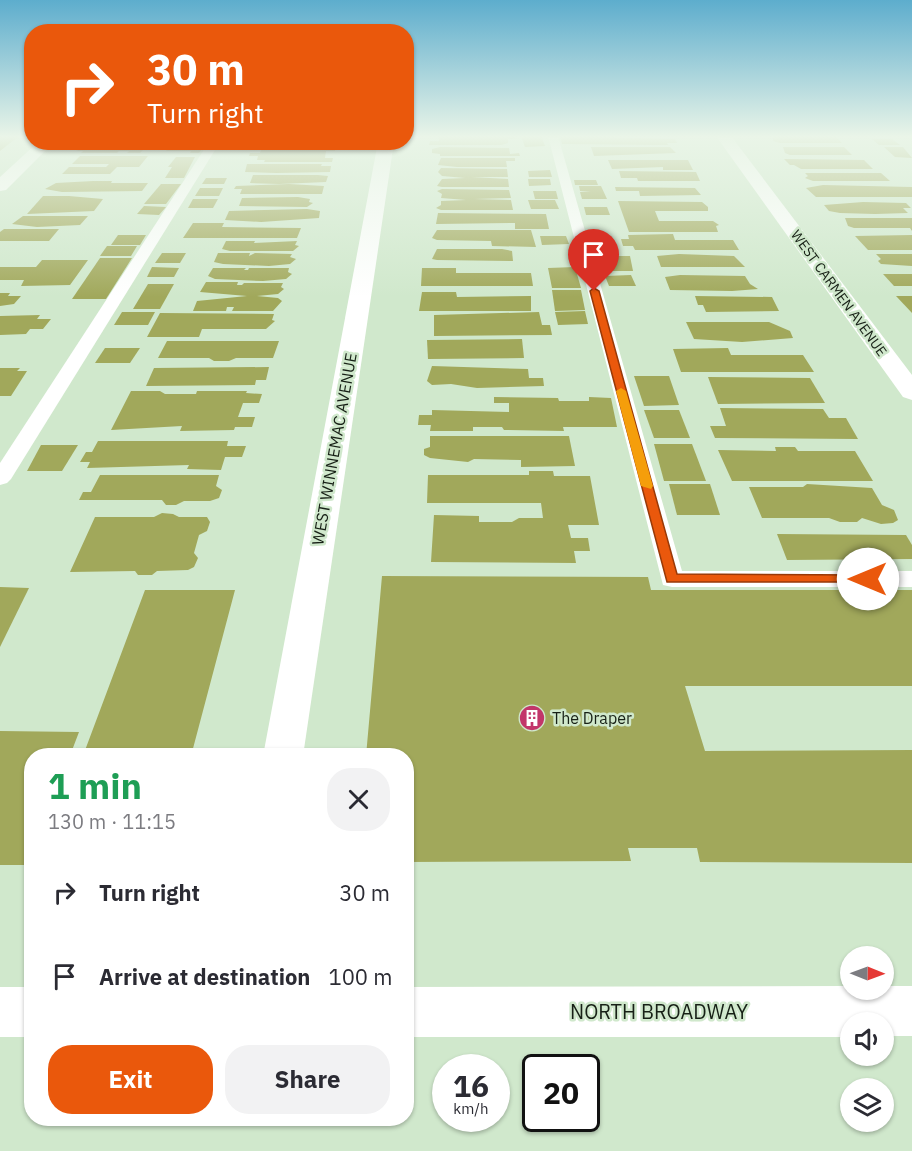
<!DOCTYPE html>
<meta charset="utf-8">
<style>
body{margin:0;font-family:"IBM Plex Sans",sans-serif;background:#f2f2f3;color:#2b2b33;height:100vh;display:flex;flex-direction:column;font-size:22px;white-space:nowrap}
*{box-sizing:border-box;margin:0}
p{font-size:20px;color:#7c7c81}
.icon{flex:none;width:33px;height:33px;fill:none;stroke:currentColor;stroke-width:2;stroke-linecap:round;stroke-linejoin:round}
.map{position:relative;flex:1;overflow:hidden}
.drawer{position:absolute;left:24px;top:748px;width:390px;height:378px;display:flex;flex-direction:column;background:#fff;border-radius:24px;box-shadow:0 2px 4px #0004}
.drawer>*{flex:none}
.top-card{position:absolute;left:24px;top:24px;width:390px;height:126px;border-radius:24px;box-shadow:0 2px 4px #0004;background:#ea580c;color:#fff;overflow:hidden}
.needle{width:39px;rotate:91deg}
.buttons{position:absolute;left:840px;top:946px;display:grid;gap:12px}
.buttons a{display:grid;place-items:center;width:54px;height:54px;border-radius:50%;background:#fff;box-shadow:0 2px 4px #0004;font-size:30px}
.speed{position:absolute;left:432px;top:1054px;display:flex;gap:12px;font-size:30px;font-weight:700;text-align:center}
.speed>*{display:grid;place-content:center;width:78px;height:78px;border-radius:50%;background:#fff;box-shadow:0 2px 4px #0004;line-height:1}
.speed small{font-size:15px;font-weight:400}
.speed .limit{border:3px solid #111;border-radius:9px;background:#fff;color:#111}
.pin{position:absolute;display:grid;place-items:center;width:51px;height:51px;color:#fff;margin:-62px -26px;border-radius:50% 50% 50% 0;rotate:-45deg;box-shadow:0 0 6px #0007}
.pin .icon{rotate:45deg}
.me{position:absolute;width:66px;margin:-33px;rotate:270deg;stroke-linejoin:round;filter:drop-shadow(0 0 4px #0008)}
.turn{display:flex;align-items:center;gap:21px;height:126px;padding:0 24px;font-size:27px}
.turn .icon{width:78px;height:78px;stroke-width:2.5}
.turn b{display:block;font-size:42px;line-height:51px}
.round{display:grid;place-items:center;flex:none;width:63px;height:63px;border-radius:24px;background:#f2f2f3}
.summary{display:flex;align-items:center;justify-content:space-between;height:102px;padding:0 24px}
h1{font-size:36px;font-weight:700;line-height:45px;color:#1e9e55}
.action{display:flex;gap:12px;margin-top:auto;padding:12px 24px}
.action a{flex:1;height:69px;border-radius:24px;background:#ea580c;color:#fff;font-size:24px;font-weight:700;line-height:69px;text-align:center}
.action a+a{background:#f2f2f3;color:#2b2b33}
ul{padding:0;list-style:none}
li{display:flex;align-items:center;gap:18px;height:84px;padding:0 24px}
li div{flex:1}
li b{display:block;font-size:22px}
li em{font-style:normal}
.map>svg:first-child{display:block}
.building{fill:#a1a85b}
.lines{fill:none;stroke-linecap:round;stroke-linejoin:round}
.lane{fill:#fff;fill-rule:evenodd}
.street{fill:#fff;fill-rule:evenodd}
.secondary{fill:#fff;fill-rule:evenodd}
.route{fill:#ea580c;stroke:#983908;stroke-width:1.5}
.slow{fill:#f59e0b}
.labels{text-anchor:middle;dominant-baseline:central;stroke-width:5;stroke-linejoin:round;paint-order:stroke}
.far-street-label{font-size:14px;fill:#172016;stroke:#d0e8cc}
.street-label{font-size:16px;fill:#172016;stroke:#d0e8cc}
.poi-label{font-size:16px;fill:#172016;stroke:#d0e8cc;text-anchor:start}
.near-street-label{font-size:20px;fill:#172016;stroke:#d0e8cc}
</style>
<div class="map">
<svg width="912" height="1151" viewBox="0 0 912 1151">
<rect width="100%" height="100%" fill="#d0e8cc"/>
<g class="building">
<polygon points="0,136 19,136 0,151"/>
<polygon points="439,136 507,136 515,137 516,139 508,139 508,143 501,145 429,145 430,141 439,141"/>
<polygon points="521,136 541,136 545,146 525,147"/>
<polygon points="560,136 675,139 677,143 667,143 668,145 562,144"/>
<polygon points="773,136 835,136 842,143 780,143 773,141"/>
<polygon points="872,139 892,139 900,145 879,145"/>
<polygon points="270,142 340,142 339,146 269,146"/>
<polygon points="164,144 206,144 199,153 190,153 191,151 166,151 168,148 160,148"/>
<polygon points="88,146 142,146 139,148 145,148 140,153 127,153 129,151 119,151 117,153 81,153 83,151 76,151"/>
<polygon points="271,147 282,149 336,147 335,151 326,151 325,158 333,158 332,162 264,162 265,160 257,160 258,156 249,156 250,153 260,153 261,150"/>
<polygon points="440,147 509,148 510,154 519,153 520,156 440,156 440,154 432,153 432,149"/>
<polygon points="591,147 670,147 676,153 594,156"/>
<polygon points="783,147 844,147 852,155 790,155 785,153"/>
<polygon points="884,147 903,147 912,158 895,157"/>
<polygon points="80,156 148,156 139,167 117,167 110,174 62,174 69,167 106,167 109,164 72,164"/>
<polygon points="176,157 195,157 184,178 165,178 172,167 180,167 168,167"/>
<polygon points="441,158 515,158 515,161 506,161 507,167 457,167 438,165"/>
<polygon points="784,159 864,160 873,169 801,169 794,165 798,165 790,165"/>
<polygon points="608,160 688,160 693,170 663,170 663,167 612,169"/>
<polygon points="247,164 322,164 321,166 331,166 330,172 276,173 245,172"/>
<polygon points="441,168 507,169 508,177 472,177 508,179 509,187 442,187 437,186 442,179 465,178 442,176 438,172"/>
<polygon points="550,170 552,177 529,177 528,171"/>
<polygon points="619,171 696,172 700,181 638,181 637,178 621,178"/>
<polygon points="805,173 881,173 890,181 813,181 805,178 808,176"/>
<polygon points="253,175 318,175 328,176 326,182 279,184 250,183"/>
<polygon points="206,178 227,178 224,184 202,184"/>
<polygon points="528,179 550,179 551,185 529,186"/>
<polygon points="574,180 596,180 598,185 575,185"/>
<polygon points="93,181 112,181 111,183 148,183 142,191 62,192 45,189 56,183"/>
<polygon points="161,184 181,184 166,204 144,204"/>
<polygon points="289,184 324,186 322,194 240,194 242,189 234,189 236,186"/>
<polygon points="823,185 912,187 912,197 816,197 806,188"/>
<polygon points="579,186 601,186 607,199 582,199 580,192 591,191 580,191"/>
<polygon points="615,187 695,188 701,195 640,196 639,191 616,191"/>
<polygon points="200,188 223,188 219,196 195,196"/>
<polygon points="442,189 509,190 511,198 474,199 511,200 513,210 441,210 436,208 441,205 441,201 466,200 441,198 442,194 437,191"/>
<polygon points="533,191 556,191 558,199 535,199"/>
<polygon points="43,196 69,196 103,199 94,211 27,214"/>
<polygon points="298,197 310,199 309,202 313,203 307,207 239,206 242,198"/>
<polygon points="193,199 218,199 213,208 188,208"/>
<polygon points="528,200 555,200 559,209 531,209"/>
<polygon points="618,201 702,202 708,207 708,211 655,211 659,221 713,221 719,225 716,226 718,232 629,232"/>
<polygon points="863,202 906,203 911,208 903,208 908,213 875,214 840,213 829,211 824,205"/>
<polygon points="144,206 166,207 159,215 137,214"/>
<polygon points="584,207 607,207 610,215 586,215"/>
<polygon points="307,209 320,211 319,218 261,222 225,220 229,211"/>
<polygon points="438,213 546,214 549,229 515,229 515,223 436,224"/>
<polygon points="23,216 88,216 80,225 37,227 12,224"/>
<polygon points="845,218 912,218 912,231 910,228 854,228 848,226"/>
<polygon points="193,223 224,223 222,227 301,228 297,238 183,238"/>
<polygon points="4,229 59,229 49,241 0,241 0,232"/>
<polygon points="437,230 531,230 536,247 492,246 491,241 437,240 432,238"/>
<polygon points="673,234 675,240 733,240 739,250 635,250 633,246 623,246 621,239 629,239 628,235"/>
<polygon points="118,235 146,235 140,245 111,245"/>
<polygon points="912,235 912,250 868,250 855,236"/>
<polygon points="540,236 566,236 569,244 542,245"/>
<polygon points="226,241 255,241 254,243 297,241 295,245 299,246 293,251 230,251 222,249"/>
<polygon points="107,246 137,246 131,256 100,256"/>
<polygon points="437,249 502,249 512,251 513,261 437,260 432,259"/>
<polygon points="162,253 186,253 180,263 155,263"/>
<polygon points="218,253 250,253 249,256 255,253 292,254 290,257 296,259 290,264 269,266 223,264 214,262"/>
<polygon points="679,254 734,256 745,267 661,267 657,256"/>
<polygon points="876,254 912,254 912,266 881,264 878,261 881,259"/>
<polygon points="601,256 630,256 633,271 604,271"/>
<polygon points="100,258 132,258 106,299 72,299"/>
<polygon points="42,260 88,260 70,285 21,286 24,280 0,280 0,267 36,267"/>
<polygon points="152,267 179,268 174,277 147,277"/>
<polygon points="575,267 581,288 552,288 548,268"/>
<polygon points="213,268 246,268 244,270 248,270 249,268 289,268 288,272 292,274 286,279 263,281 215,279 208,276"/>
<polygon points="422,268 456,268 456,273 531,273 533,286 421,286"/>
<polygon points="883,274 912,274 912,286 894,286"/>
<polygon points="631,275 636,286 609,286 605,276"/>
<polygon points="680,275 745,276 750,284 758,289 732,291 670,290 665,277"/>
<polygon points="206,282 238,282 237,285 242,285 244,283 283,283 281,287 284,289 278,294 257,296 278,298 282,301 273,311 232,311 234,307 227,307 226,311 193,311 197,301 247,296 200,292"/>
<polygon points="148,284 174,284 160,309 133,309"/>
<polygon points="552,290 581,290 585,310 555,311"/>
<polygon points="422,292 456,292 457,297 531,296 531,311 419,311"/>
<polygon points="0,293 10,293 8,296 21,296 14,304 0,306"/>
<polygon points="695,296 772,297 779,311 706,312 703,305 698,305"/>
<polygon points="896,296 912,296 912,313"/>
<polygon points="585,311 588,324 558,325 555,312"/>
<polygon points="122,312 155,312 148,325 114,325"/>
<polygon points="539,312 542,325 550,325 552,335 434,336 434,315"/>
<polygon points="160,313 274,314 272,320 275,321 266,329 202,329 199,337 147,337"/>
<polygon points="40,315 37,319 51,319 43,329 30,329 26,334 0,335 0,316"/>
<polygon points="686,322 769,322 790,331 793,338 742,342 694,339"/>
<polygon points="522,339 524,358 428,359 427,340"/>
<polygon points="167,341 279,341 273,358 236,358 229,361 214,361 209,358 158,358"/>
<polygon points="105,348 140,348 130,363 95,363"/>
<polygon points="728,348 731,355 803,355 814,372 681,372 673,349"/>
<polygon points="432,366 528,369 529,378 543,378 544,386 477,388 451,384 432,385 427,381"/>
<polygon points="269,367 266,380 256,380 255,385 146,386 154,368"/>
<polygon points="0,368 20,368 17,371 27,371 11,396 0,396"/>
<polygon points="634,376 669,376 679,405 644,406"/>
<polygon points="708,377 810,378 825,403 718,404"/>
<polygon points="131,391 160,391 165,394 196,394 197,391 247,391 246,393 262,394 259,403 243,403 238,417 255,417 252,427 235,427 234,430 180,431 182,426 111,430"/>
<polygon points="494,397 558,398 559,401 589,401 589,397 611,398 617,427 563,427 564,431 504,430 502,427 473,427 473,431 430,431 431,425 418,425 419,415 432,415 432,410 509,412 509,403 494,403"/>
<polygon points="720,408 823,409 829,418 846,418 858,439 715,438 710,426 726,426"/>
<polygon points="644,410 679,410 690,438 654,438"/>
<polygon points="430,436 569,436 575,466 521,467 521,460 474,459 468,462 430,458 424,455 424,449 430,447"/>
<polygon points="98,441 228,441 227,446 246,446 242,457 225,457 221,470 187,469 189,465 87,468 90,462 80,462 86,452 92,452"/>
<polygon points="654,444 692,444 706,481 664,481"/>
<polygon points="41,445 78,445 62,471 27,471"/>
<polygon points="775,447 795,447 798,451 855,451 873,481 732,481 718,450 776,451"/>
<polygon points="529,471 553,471 554,476 590,476 599,525 568,525 571,538 588,538 590,551 574,551 576,563 431,562 434,515 479,516 479,522 512,522 519,518 543,518 541,503 427,503 428,475 529,475"/>
<polygon points="100,475 219,475 216,486 222,490 219,498 210,501 184,501 176,505 166,505 162,500 79,500 83,492 91,492"/>
<polygon points="669,484 710,484 720,515 677,515"/>
<polygon points="807,484 872,488 882,505 894,510 898,520 893,523 881,524 862,518 857,522 840,522 829,518 762,518 749,487 803,487"/>
<polygon points="162,513 173,514 179,517 207,517 210,522 207,531 199,535 194,553 198,558 194,567 188,570 157,571 152,575 138,575 135,571 70,572 95,517 154,517"/>
<polygon points="777,534 906,535 912,545 912,559 787,560"/>
<polygon points="382,576 648,577 651,590 912,590 912,686 685,686 705,751 912,750 912,863 700,862 697,848 628,848 631,861 406,862 406,756 366,756"/>
<polygon points="0,587 29,588 0,647"/>
<polygon points="145,590 235,590 191,756 32,756 32,865 0,865 0,731 79,732 71,753 84,753"/>
</g>
<g class="lines">
<g class="lane">
<polygon points="548,136 558,136 682,571 912,571 912,587 672,587 663,585"/>
<polygon points="209,142 220,142 11,479 7,483 0,485 0,463"/>
</g>
<g class="street">
<polygon points="716,136 731,136 912,375 912,400 903,397"/>
<polygon points="38,142 54,142 6,190 0,191 0,177"/>
<polygon points="378,142 394,142 303,756 263,756"/>
</g>
<g class="secondary">
<polygon points="850,986 850,990 884,990 884,986 912,986 912,1036 884,1036 884,1023 850,1023 850,1037 406,1037 406,987"/>
<rect x="0" y="987" width="32" height="50"/>
</g>
</g>
<linearGradient id="sky" x2="0" y2="1"><stop stop-color="#5dadcd"/><stop offset="0.46" stop-color="#eaf5e8"/><stop offset="1" stop-color="#eaf5e8" stop-opacity="0"/></linearGradient>
<rect width="912" height="297" fill="url(#sky)"/>
<polygon class="route" points="594,288 599,291 677,574 868,575 873,576 873,582 667,582 590,291"/>
<polygon class="slow" points="621,388 626,391 653,486 651,489 641,486 616,391"/>
<defs>
<g id="building-disc" transform="scale(1.35)"><circle r="9.5" fill="#c2366a" stroke="#d0e8cc"/><path d="M-4-6H4V6H1V3H-1V6H-4ZM-2.5-4.3h1.7v1.8h-1.7ZM.8-4.3h1.7v1.8H.8ZM-2.5-1h1.7V.8h-1.7ZM.8-1h1.7V.8H.8Z" fill="#fff"/></g>
</defs>
<g fill-rule="evenodd">
<use href="#building-disc" x="532" y="718"/>
</g>
<g class="labels">
<g class="far-street-label">
<text transform="translate(839 293) rotate(54)">WEST CARMEN AVENUE</text>
</g>
<g class="street-label">
<text transform="translate(334 449) rotate(-80)">WEST WINNEMAC AVENUE</text>
</g>
<g class="poi-label">
<text x="552" y="718">The Draper</text>
</g>
<g class="near-street-label">
<text x="659" y="1011">NORTH BROADWAY</text>
</g>
</g>
</svg>
<div class="buttons">
<a><svg class="needle" viewBox="-14 -14 28 28"><path d="M0-13l5 13h-10z" fill="#e53935"/><path d="M0 13l5-13h-10z" fill="#7c7c81"/></svg></a>
<a><svg class="icon" aria-label="sound" viewBox="0 0 24 24"><path d="M4 9h4l5-4v14l-5-4H4zM17 9q2 3 0 6"/></svg></a>
<a><svg class="icon" aria-label="layers" viewBox="0 0 24 24"><path d="M12 4l9 5-9 5-9-5zM3 14l9 5 9-5"/></svg></a>
</div>
<div class="speed"><div>16<small>km/h</small></div><div class="limit">20</div></div>
<div class="pin" style="left:594px;top:291px;background:#d93025"><svg class="icon" aria-label="arrive" viewBox="0 0 24 24"><path d="M6 21V4h12l-3 4 3 4H6"/></svg></div>
<svg class="me" style="left:868px;top:579px" viewBox="-20 -20 40 40"><circle r="19" fill="#fff"/><path d="M0-13L10 11 0 6-10 11z" fill="#ea580c"/></svg>
<div class="top-card">
<div class="turn"><svg class="icon" aria-label="right" viewBox="0 0 24 24"><path d="M7 20v-9h11M14 6l5 5-5 5"/></svg><div><b>30 m</b>Turn right</div></div>
</div>
<section class="drawer">
<div class="summary"><div><h1>1 min</h1><p>130 m · 11:15</p></div><a class="round"><svg class="icon" aria-label="close" viewBox="0 0 24 24"><path d="M6 6l12 12M18 6L6 18"/></svg></a></div>
<ul>
<li><svg class="icon" aria-label="right" viewBox="0 0 24 24"><path d="M7 20v-9h11M14 6l5 5-5 5"/></svg><div><b>Turn right</b></div><em>30 m</em></li>
<li><svg class="icon" aria-label="arrive" viewBox="0 0 24 24"><path d="M6 21V4h12l-3 4 3 4H6"/></svg><div><b>Arrive at destination</b></div><em>100 m</em></li>
</ul>
<div class="action"><a>Exit</a><a>Share</a></div>
</section>
</div>
